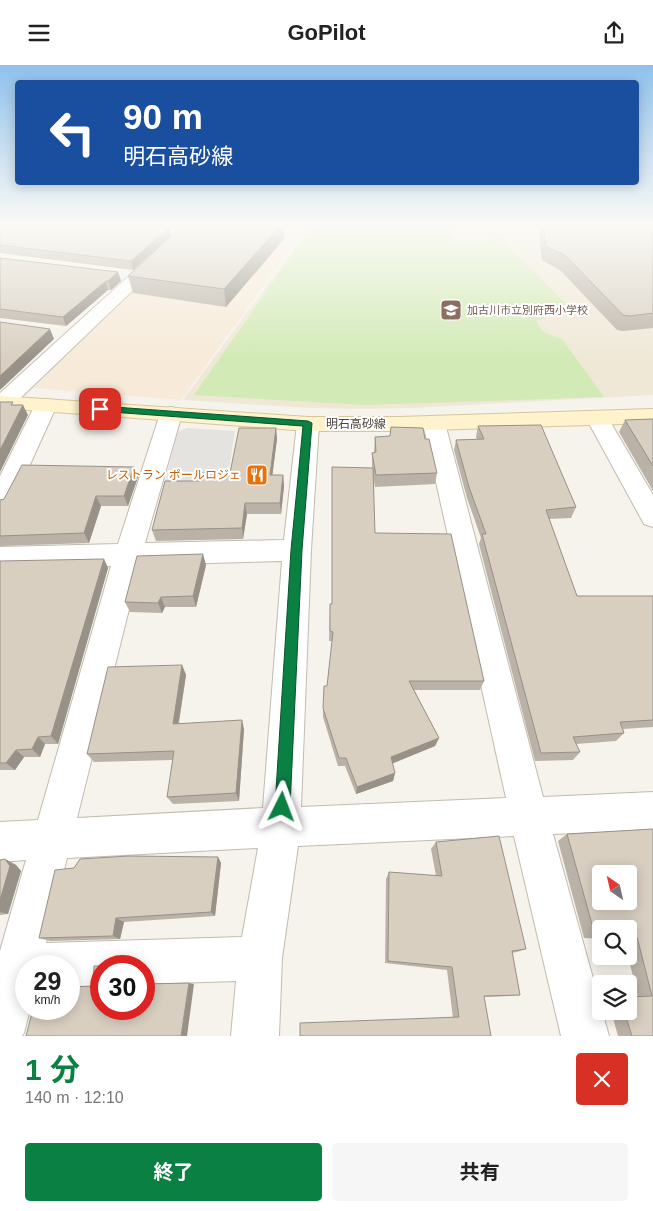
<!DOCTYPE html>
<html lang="ja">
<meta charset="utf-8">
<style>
body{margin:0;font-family:Helvetica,"Noto Sans JP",sans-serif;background:#f6f6f6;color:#222;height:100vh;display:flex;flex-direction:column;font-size:19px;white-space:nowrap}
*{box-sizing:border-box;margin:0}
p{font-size:16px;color:#767676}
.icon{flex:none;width:28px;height:28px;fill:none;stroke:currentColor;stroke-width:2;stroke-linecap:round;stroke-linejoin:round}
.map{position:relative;height:971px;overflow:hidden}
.details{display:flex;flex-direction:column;background:#fff;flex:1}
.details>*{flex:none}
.banner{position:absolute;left:15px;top:15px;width:624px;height:105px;border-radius:5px;box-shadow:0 2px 12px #0003;background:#1a4fa0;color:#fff;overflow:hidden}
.needle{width:32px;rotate:326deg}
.controls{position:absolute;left:592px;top:800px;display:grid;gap:10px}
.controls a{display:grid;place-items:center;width:45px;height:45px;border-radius:5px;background:#fff;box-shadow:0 2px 12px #0003;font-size:25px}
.speed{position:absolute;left:15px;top:890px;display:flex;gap:10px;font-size:25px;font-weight:700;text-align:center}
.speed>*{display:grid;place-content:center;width:65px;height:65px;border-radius:50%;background:#fff;box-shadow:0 2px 12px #0003;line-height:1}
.speed small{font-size:12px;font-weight:400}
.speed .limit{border:8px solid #d22;background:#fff;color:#111}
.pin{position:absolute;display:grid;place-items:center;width:42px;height:42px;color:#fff;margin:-21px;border-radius:10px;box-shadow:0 2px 8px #0006}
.me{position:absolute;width:55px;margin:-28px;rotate:3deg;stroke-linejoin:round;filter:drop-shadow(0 0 4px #0008)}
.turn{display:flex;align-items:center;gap:18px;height:105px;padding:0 25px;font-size:22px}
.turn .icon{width:65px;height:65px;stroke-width:2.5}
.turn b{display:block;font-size:35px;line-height:42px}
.round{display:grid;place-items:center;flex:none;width:52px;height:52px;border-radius:5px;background:#f6f6f6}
.head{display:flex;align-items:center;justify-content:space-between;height:85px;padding:0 25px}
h1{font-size:30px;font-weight:700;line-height:38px;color:#0b8043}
.button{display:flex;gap:10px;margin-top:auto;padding:10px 25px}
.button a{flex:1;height:58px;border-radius:5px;background:#0b8043;color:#fff;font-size:20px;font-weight:700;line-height:58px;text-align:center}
.button a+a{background:#f6f6f6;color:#222}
header{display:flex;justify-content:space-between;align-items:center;height:65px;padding:0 25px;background:#fff;font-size:22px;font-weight:700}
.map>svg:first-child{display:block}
.commercial{fill:#f7ead8}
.education{fill:#efe8d6}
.green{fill:#d2eab5}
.parking{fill:#e5e3e0}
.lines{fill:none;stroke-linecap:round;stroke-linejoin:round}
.minor-casing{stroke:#c2bbae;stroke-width:2}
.secondary-casing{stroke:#d6c79b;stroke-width:2}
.minor{fill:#fff;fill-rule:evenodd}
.secondary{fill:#fff3cd;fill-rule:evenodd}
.wall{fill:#bab2a6}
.shaded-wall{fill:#979187}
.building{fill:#d8cfc1;stroke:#979187;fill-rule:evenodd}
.route{fill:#0b8043;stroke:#07532c}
.labels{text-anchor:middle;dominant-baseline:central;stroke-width:4;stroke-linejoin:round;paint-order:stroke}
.far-education-label{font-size:11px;fill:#785e54;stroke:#fff;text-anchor:start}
.street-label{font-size:12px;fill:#4b4439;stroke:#fff}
.food-label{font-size:12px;fill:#c56008;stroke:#fff;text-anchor:end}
</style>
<header><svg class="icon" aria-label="menu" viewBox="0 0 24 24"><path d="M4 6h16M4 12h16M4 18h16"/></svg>GoPilot<svg class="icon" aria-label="share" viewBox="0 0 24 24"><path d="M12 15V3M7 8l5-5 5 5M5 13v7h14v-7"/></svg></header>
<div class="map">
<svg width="653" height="971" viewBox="0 0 653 971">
<rect width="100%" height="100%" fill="#f6f3ec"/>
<polygon class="commercial" points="202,160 308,160 181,335 33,323"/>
<polygon class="education" points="311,160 653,160 653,330 413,343 362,344 309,343 183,335"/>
<polygon class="green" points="329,160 447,160 456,177 501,174 572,245 558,245 544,248 546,254 537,255 538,260 545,268 562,274 604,332 364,340 194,330 312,161"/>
<polygon class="parking" points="187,363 235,366 227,417 165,417 177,367"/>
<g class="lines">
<g class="minor-casing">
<g id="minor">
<polygon points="185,160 201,160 10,343 0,344 0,328"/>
<polygon points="46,334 54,335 57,340 13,437 9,443 0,446 0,411 35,340 38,335"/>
<path d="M171 342 179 344 182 349 145 478 284 475 297 359 300 354 308 352 316 354 319 359 311 485 301 742 506 733 423 358 426 353 434 351 442 353 445 358 543 732 653 727V765L553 769 609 971H561L514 771 298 781 282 893 279 971H231L236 916 144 919V901H101V921L69 922V901H26V944H30L24 968 22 971H0V886L26 795 0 797V757L38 755 111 501 0 504V482L118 479 160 349 163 344ZM282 496 263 743 77 753 140 500ZM258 783 242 872 46 878 67 793Z"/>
<polygon points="597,346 605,348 608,353 653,430 653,462 644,459 586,353 589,348"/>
</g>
</g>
<g class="secondary-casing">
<polygon id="secondary" points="0,331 308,352 398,352 653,344 653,358 398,366 308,366 0,343"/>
</g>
<use href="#minor" class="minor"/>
<use href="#secondary" class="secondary"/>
</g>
<g class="wall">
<polygon points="0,160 171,171 133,205 0,188"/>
<polygon points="183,160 283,160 284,174 226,242 133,228 128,211"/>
<polygon points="542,160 653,160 653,263 623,266 617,265 561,206 542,195 539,171"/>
<polygon points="0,193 118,207 121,216 111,225 108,225 66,261 0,253"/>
<polygon points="653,354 653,426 619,367 625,355"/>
<polygon points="478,361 576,442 571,453 549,454 577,531 653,531 653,662 623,664 624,668 616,676 576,679 580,687 573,695 535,696 479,479 481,473 467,433 454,385 456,375 477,374 476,372"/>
<polygon points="276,363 277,374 272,410 283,410 284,421 281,449 247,449 243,474 156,476 152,465 230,408"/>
<polygon points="375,372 425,374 437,408 435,419 375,422 373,410 375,468 484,616 480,625 414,625 439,673 435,681 392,698 395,708 393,716 356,729 345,701 338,701 323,652 323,643 327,621 332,576 329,576 330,539 332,539 372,403 372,388 374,387"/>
<polygon points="138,412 128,441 101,441 89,478 0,481 0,435"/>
<polygon points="0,496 108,503 58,679 45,679 40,692 24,692 15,705 0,705"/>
<polygon points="206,500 196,542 165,542 162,548 130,547 125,537"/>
<polygon points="182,600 186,610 179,658 244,664 239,736 173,739 167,732 173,695 94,697 87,689"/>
<polygon points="653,764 653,971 618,971 611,946 629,946 638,932 628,891 629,891 629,864 601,864 601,874 584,873 558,776 567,769"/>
<polygon points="436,777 526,884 517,887 512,888 520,930 510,931 484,932 491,971 453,953 447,905 385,898 386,814 389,807 436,811 431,784"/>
<polygon points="218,792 221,798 215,851 124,857 120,874 50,876 39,873"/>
<polygon points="5,794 16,800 21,806 8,849 0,850 0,795"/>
</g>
<g class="shaded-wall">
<polygon points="281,160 283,160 284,174 226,242 224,224"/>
<polygon points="169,163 171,171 133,205 131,196"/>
<polygon points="118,207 121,216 111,225 108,216"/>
<polygon points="106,216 108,225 66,261 63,252"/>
<polygon points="50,264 54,274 0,325 0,311"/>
<polygon points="23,340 28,350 0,407 0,385"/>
<polygon points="276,363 277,374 271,421 270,410"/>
<polygon points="134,402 138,412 128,441 124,431"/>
<polygon points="283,410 284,421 281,449 280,438"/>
<polygon points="96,431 101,441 89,478 84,468"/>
<polygon points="245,438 247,449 243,474 242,463"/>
<polygon points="203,489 206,500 196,542 193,531"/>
<polygon points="104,494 108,503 58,679 51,671"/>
<polygon points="161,532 165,542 162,548 158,538"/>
<polygon points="182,600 186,610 177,667 173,659"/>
<polygon points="242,655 244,664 239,736 236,728"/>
<polygon points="38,672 45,679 40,692 32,684"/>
<polygon points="439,673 435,681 389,700 391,692"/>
<polygon points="16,685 24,692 15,705 6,698"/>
<polygon points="395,708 393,716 356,729 357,722"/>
<polygon points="218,792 221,798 215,851 211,847"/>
<polygon points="5,794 16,800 21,806 8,849 0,847 0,835"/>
<polygon points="116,853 124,857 120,874 113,871"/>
<polygon points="189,918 194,919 187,971 181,971"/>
</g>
<g class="building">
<polygon points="0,160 145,160 169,163 131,196 0,180"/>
<polygon points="183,160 281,160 224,224 128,211"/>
<polygon points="543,160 653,160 653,248 630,251 623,250 566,191 546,181"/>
<polygon points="0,193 118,207 108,216 106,216 63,252 0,244"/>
<polygon points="0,257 50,264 0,311"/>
<polygon points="0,337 13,337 11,340 23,340 0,385"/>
<polygon points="653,354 653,401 625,355"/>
<polygon points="541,360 576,442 546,445 577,531 653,531 653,655 620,657 624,668 573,672 580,687 541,688 482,469 486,469 469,422 456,375 484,374 478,361"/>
<polygon points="391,362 423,363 425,374 429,374 437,408 376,410 372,388 376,387 375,372 390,371"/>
<polygon points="239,363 276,363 270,410 283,410 280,438 245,438 242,463 152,465 165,416 200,416 202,408 230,408"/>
<polygon points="22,400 134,402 124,431 96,431 84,468 0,471 0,435 4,434"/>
<polygon points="332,402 373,403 375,468 451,469 484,616 409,616 439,673 391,692 395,708 357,722 346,693 339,693 323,643 324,621 327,621 333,567 330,566 330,539 332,539"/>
<polygon points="203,489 193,531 161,532 158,538 125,537 137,491"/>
<polygon points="104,494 51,671 38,672 32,684 16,685 6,698 0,698 0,496"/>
<polygon points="182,600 173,659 242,655 236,728 167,732 174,686 87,689 108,602"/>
<path d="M653 764V971H632L624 946H629V932L652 931 637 872 629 871V864H601V870H595L567 769ZM601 809H629V836H601Z"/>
<polygon points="499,771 526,884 512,886 520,930 484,931 491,971 300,971 300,958 459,952 452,902 388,896 389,807 442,811 436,777"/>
<polygon points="129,791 218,792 211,847 116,853 113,871 39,873 55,805 74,803 80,794"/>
<polygon points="5,794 10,801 0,835 0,795"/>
<polygon points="94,901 107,901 101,901 101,944 144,944 144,919 189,918 181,971 26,971 33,944 69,944 69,922 93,921"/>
</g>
<linearGradient id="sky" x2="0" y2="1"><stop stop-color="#8fc1ec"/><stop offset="0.54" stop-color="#fbfaf6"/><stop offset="1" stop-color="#fbfaf6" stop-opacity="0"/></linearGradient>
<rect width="653" height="296" fill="url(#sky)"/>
<polygon class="route" points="100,341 308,356 312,358 302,485 290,742 288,747 282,750 277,747 275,742 291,485 303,361 97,346 97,342"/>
<defs>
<g id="school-square" transform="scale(1.125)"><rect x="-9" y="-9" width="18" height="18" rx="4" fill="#8d6e63" stroke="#fff"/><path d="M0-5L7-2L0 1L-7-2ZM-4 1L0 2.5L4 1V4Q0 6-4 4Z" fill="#fff"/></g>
<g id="restaurant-square" transform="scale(1.125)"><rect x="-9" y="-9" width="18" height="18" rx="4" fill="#e8710a" stroke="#fff"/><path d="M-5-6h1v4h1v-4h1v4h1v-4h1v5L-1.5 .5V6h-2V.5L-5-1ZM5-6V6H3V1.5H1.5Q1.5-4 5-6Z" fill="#fff"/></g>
</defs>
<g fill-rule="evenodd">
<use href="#school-square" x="451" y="245"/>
<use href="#restaurant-square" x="257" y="410"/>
</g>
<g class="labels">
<g class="far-education-label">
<text x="467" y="245">加古川市立別府西小学校</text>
</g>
<g class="street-label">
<text x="356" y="359">明石高砂線</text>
</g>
<g class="food-label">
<text x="241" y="410">レストラン ポールロジェ</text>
</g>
</g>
</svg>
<div class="controls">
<a><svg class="needle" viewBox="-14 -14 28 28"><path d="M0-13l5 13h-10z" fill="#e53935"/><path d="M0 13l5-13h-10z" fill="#767676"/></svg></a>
<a><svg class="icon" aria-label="search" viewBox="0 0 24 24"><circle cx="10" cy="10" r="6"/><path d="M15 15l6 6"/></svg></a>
<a><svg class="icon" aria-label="layers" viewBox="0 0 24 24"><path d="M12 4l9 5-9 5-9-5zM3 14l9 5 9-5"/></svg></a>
</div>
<div class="speed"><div>29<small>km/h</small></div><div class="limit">30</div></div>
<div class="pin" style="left:100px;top:344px;background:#d93025"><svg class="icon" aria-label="arrive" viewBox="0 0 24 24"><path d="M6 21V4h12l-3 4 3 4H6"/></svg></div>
<svg class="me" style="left:282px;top:742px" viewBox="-20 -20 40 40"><path d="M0-17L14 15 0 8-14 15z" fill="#0b8043" stroke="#fff" stroke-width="4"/></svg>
<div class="banner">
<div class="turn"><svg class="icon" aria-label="left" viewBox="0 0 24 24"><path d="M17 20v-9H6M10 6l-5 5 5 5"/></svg><div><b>90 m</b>明石高砂線</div></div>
</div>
</div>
<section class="details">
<div class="head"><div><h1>1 分</h1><p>140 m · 12:10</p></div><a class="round" style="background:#d93025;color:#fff"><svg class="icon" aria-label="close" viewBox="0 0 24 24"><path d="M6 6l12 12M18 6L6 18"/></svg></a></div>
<div class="button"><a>終了</a><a>共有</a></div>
</section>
